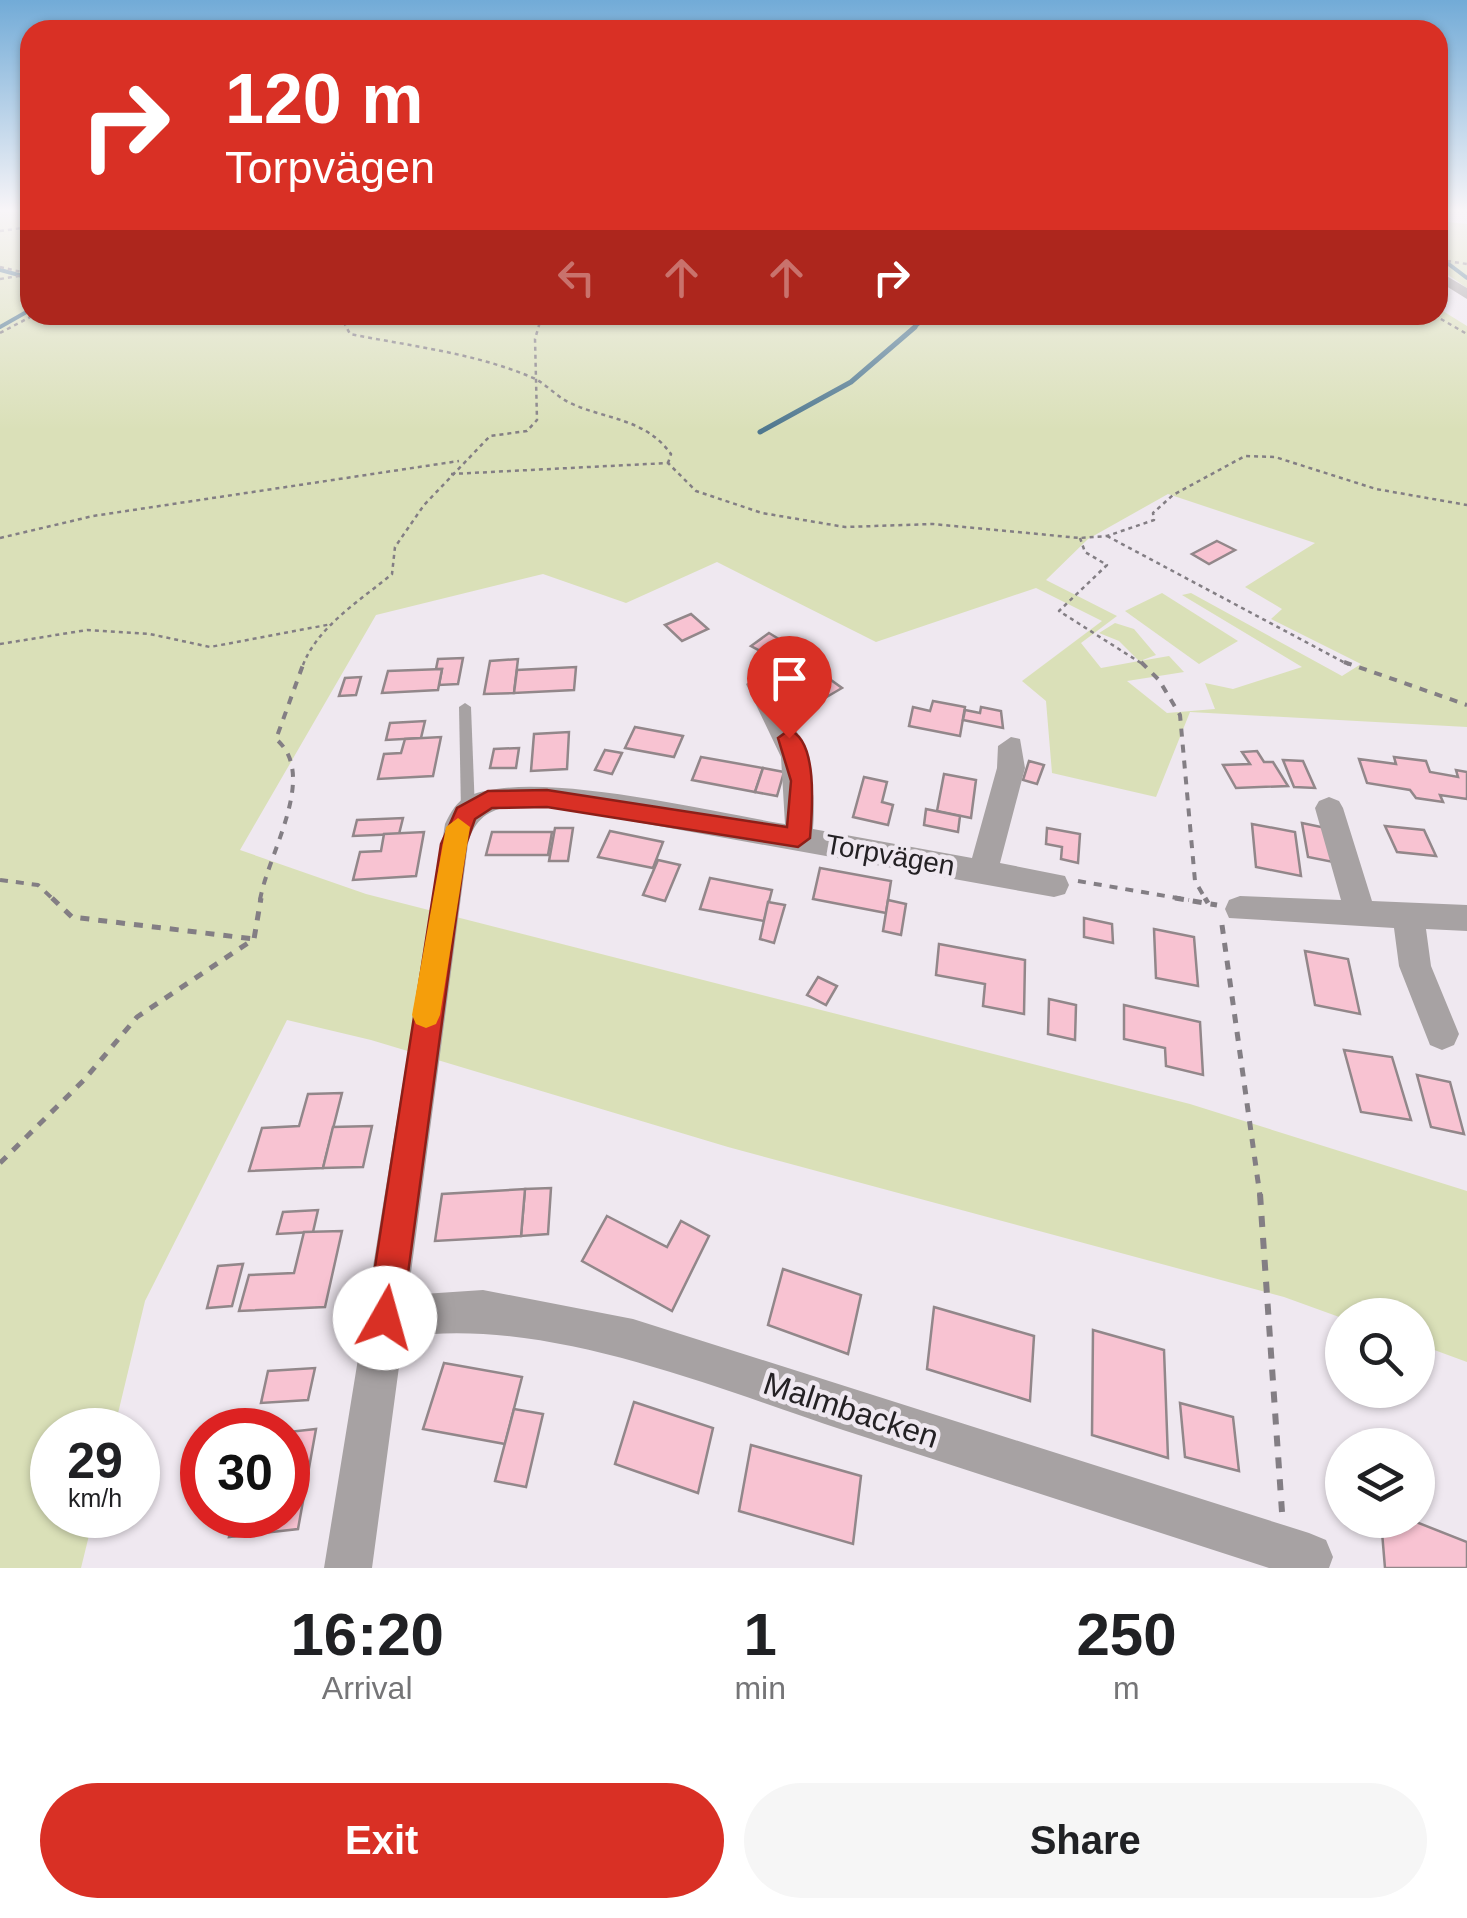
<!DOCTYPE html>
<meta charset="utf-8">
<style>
body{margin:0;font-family:Helvetica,sans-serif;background:#f6f6f6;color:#202124;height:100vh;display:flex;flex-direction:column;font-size:38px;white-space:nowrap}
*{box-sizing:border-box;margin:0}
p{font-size:32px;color:#757577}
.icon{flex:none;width:55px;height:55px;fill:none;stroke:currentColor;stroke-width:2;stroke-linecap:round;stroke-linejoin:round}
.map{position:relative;height:1568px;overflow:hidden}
.side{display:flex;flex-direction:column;background:#fff;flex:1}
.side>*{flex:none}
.hud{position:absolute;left:20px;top:20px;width:1428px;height:305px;border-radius:30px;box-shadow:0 2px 8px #0004;background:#d93025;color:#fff;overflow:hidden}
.controls{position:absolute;left:1325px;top:1298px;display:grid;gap:20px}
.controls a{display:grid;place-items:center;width:110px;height:110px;border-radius:50%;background:#fff;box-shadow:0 2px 8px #0004;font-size:50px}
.speed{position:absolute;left:30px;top:1408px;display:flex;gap:20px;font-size:50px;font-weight:700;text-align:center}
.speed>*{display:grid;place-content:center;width:130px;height:130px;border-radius:50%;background:#fff;box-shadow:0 2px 8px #0004;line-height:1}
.speed small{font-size:25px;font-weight:400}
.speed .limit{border:15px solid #d22;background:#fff;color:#111}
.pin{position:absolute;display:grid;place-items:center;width:85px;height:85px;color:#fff;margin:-102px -42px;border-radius:50% 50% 50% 0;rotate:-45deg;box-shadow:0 0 10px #0007}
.pin .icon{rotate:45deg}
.me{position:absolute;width:110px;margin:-55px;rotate:7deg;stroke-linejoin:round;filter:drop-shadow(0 0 8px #0008)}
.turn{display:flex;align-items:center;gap:35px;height:210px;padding:0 40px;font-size:45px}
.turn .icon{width:130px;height:130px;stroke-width:2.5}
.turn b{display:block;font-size:70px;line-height:85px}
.lanes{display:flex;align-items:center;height:95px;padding:0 40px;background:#0003;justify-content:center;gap:50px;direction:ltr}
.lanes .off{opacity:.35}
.eta{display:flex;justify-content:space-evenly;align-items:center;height:170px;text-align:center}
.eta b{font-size:60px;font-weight:700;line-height:70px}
.button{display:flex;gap:20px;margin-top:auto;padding:20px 40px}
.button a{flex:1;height:115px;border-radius:60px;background:#d93025;color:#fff;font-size:40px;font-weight:700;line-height:115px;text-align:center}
.button a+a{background:#f6f6f6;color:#202124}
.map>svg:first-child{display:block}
.green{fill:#dae0b8;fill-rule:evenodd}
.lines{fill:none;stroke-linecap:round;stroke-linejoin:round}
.stream-far1{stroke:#4f788f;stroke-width:4}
.stream{stroke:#4f788f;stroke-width:5}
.building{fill:#f8c3d2;stroke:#92878a;stroke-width:2.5}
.path-far3{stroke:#837e84;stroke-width:2.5;stroke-dasharray:4 4;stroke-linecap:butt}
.path-far2{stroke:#837e84;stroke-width:4;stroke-dasharray:8 8;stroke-linecap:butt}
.path-far1{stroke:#837e84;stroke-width:5;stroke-dasharray:9 9;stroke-linecap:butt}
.path{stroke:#837e84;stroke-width:6;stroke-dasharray:11 11;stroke-linecap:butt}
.service{fill:#a7a2a3;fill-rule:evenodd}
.minor{fill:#a7a2a3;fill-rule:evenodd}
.route{fill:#d93025;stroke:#8d1f18;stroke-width:2.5}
.slow{fill:#f59e0b}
.labels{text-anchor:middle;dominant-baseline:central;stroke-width:9;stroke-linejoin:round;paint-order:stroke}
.street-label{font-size:28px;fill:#242124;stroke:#efe8f0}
.near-street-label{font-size:32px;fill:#242124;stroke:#efe8f0}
</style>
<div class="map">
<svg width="1467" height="1568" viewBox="0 0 1467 1568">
<rect width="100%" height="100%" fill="#efe8f0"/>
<g class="green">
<path d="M0 210H30V315H1438V308L1467 326V727L1190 712 1156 797 1052 773 1046 701 1022 681 1102 621 1036 588 876 642 717 562 626 603 543 574 376 615 240 850 366 894 1190 1104 1467 1191V1362L1418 1344V1315L1342 1318 1284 1297 728 1147 371 1040 287 1020 145 1301 114 1430H52V1515H94L81 1568H0ZM1168 494 1315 543 1245 587 1282 609 1271 619 1361 664 1342 676 1191 593 1182 595 1302 667 1233 689 1205 683 1215 709 1167 713 1127 681 1184 672 1169 656 1140 661 1156 655 1134 629 1115 623 1099 633 1119 641 1139 661 1101 668 1081 643 1117 616 1046 580 1088 539Z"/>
<polygon points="1438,221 1467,224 1467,288 1438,268"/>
<polygon points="1162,593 1238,641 1199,664 1125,611"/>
</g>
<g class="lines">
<g class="stream-far1">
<polyline points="1438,256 1467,278"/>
<polyline points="0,270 30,278"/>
<polyline points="30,288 30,296"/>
<polyline points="0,327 30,310"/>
<polyline points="912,329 929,315"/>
</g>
<polyline class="stream" points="760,432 851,382 915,327"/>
</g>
<g class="building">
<polygon points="1217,541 1235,550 1209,564 1192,554"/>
<polygon points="691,614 708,629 682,641 665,625"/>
<polygon points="769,633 792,647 775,659 751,646"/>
<polygon points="799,644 816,653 796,670 778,661"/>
<polygon points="463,658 458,684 439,685 442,669 436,669 438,659"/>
<polygon points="518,659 514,693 484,694 490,661"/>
<polygon points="576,667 574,690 514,693 517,670"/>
<polygon points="442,669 438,690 382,693 388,671"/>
<polygon points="824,675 842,688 818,702 801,689"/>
<polygon points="361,677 356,695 339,696 345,678"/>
<polygon points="933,701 965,707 960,736 909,726 913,707 930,711"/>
<polygon points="981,707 1001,711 1003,728 963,720 965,710 980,713"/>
<polygon points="425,721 421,738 386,740 390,723"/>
<polygon points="635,727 683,736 674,757 625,748"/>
<polygon points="569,732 567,769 531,771 534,734"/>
<polygon points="441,737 433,776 378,779 384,754 401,753 405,739"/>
<polygon points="519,748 516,768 490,768 494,749"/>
<polygon points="605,750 622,753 612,774 595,770"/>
<polygon points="1257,751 1264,762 1273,762 1288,786 1236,788 1223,765 1250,764 1242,752"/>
<polygon points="701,757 763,768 755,792 692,780"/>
<polygon points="1394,757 1426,761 1430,772 1458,777 1456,770 1467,772 1467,799 1440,795 1443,802 1416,798 1410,790 1367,783 1359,759 1396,764"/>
<polygon points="1283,760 1303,761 1315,788 1294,787"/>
<polygon points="1029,761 1044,765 1037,784 1023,780"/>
<polygon points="763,768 784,772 777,796 755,792"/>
<polygon points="944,774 976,780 971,818 937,811"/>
<polygon points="864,777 887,782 882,802 893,805 888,825 853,817"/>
<polygon points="926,809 960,816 958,832 924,825"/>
<polygon points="403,818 399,834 353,836 357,820"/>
<polygon points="1302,823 1326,828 1333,862 1308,857"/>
<polygon points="1252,824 1295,832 1301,876 1256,867"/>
<polygon points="1385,826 1424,830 1436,856 1397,852"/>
<polygon points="555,828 573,828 568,861 549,861"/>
<polygon points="1047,828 1080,834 1078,863 1061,859 1062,847 1046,844"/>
<polygon points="610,831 663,842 653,868 598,857"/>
<polygon points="424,832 416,876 353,880 360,852 381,851 384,834"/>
<polygon points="492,832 552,832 548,855 486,855"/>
<polygon points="658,860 680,865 665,901 643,895"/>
<polygon points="820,868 891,881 886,913 813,899"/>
<polygon points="710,878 772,890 764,921 700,909"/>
<polygon points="888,900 906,904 901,935 883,931"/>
<polygon points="768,902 785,905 774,943 760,939"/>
<polygon points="1084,918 1112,924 1113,943 1084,937"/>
<polygon points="1154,929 1194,937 1198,986 1156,978"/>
<polygon points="939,944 1025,960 1024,1014 983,1006 985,984 936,975"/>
<polygon points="1305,951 1348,959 1360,1014 1315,1005"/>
<polygon points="818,977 837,986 826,1005 807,995"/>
<polygon points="1049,999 1076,1005 1075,1040 1048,1034"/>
<polygon points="1124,1005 1200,1022 1203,1075 1166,1066 1165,1048 1124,1039"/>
<polygon points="1344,1050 1392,1057 1411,1120 1361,1112"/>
<polygon points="1417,1075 1450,1082 1464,1134 1431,1127"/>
<polygon points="342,1093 323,1168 249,1171 262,1128 299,1126 308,1094"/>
<polygon points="372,1126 363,1167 323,1168 333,1127"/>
<polygon points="551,1188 548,1234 521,1236 525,1189"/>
<polygon points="525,1189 521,1236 435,1241 442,1194"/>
<polygon points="318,1210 313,1232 277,1234 283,1212"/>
<polygon points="607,1216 667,1247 681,1221 709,1236 672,1311 582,1261"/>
<polygon points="342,1231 325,1307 239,1311 249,1275 294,1273 304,1232"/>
<polygon points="243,1264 232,1306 207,1308 218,1266"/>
<polygon points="783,1269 861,1295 848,1354 768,1325"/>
<polygon points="934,1307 1034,1336 1030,1401 927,1369"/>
<polygon points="1093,1330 1164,1350 1168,1458 1092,1435"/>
<polygon points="444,1363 522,1377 505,1444 423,1429"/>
<polygon points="315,1368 308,1400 261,1403 268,1371"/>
<polygon points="634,1402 713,1428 698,1493 615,1464"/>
<polygon points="1180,1403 1233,1417 1239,1471 1185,1457"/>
<polygon points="514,1409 543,1414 526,1487 495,1481"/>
<polygon points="316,1429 298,1529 229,1537 234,1515 288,1515 288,1432"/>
<polygon points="751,1445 861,1476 853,1544 739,1511"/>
<polygon points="1381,1520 1411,1520 1467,1542 1467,1568 1385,1568"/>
</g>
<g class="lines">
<g class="path-far3">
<polyline points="0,231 30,227"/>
<polyline points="1447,261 1467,264"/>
<polyline points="0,267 30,274"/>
<polyline points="0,279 25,275"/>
<path d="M340 315 350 334C410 346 474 353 531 377 546 383 555 396 570 403 607 420 645 418 671 454L668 463"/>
<polyline points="1434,315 1467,334"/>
<polyline points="0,333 34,315"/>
<polyline points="451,474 668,463 696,491 762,513 845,527 933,524 1080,538 1107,536 1154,520 1153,513 1173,495 1245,456 1275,457 1376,489 1467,505"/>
<polyline points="1107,536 1349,665"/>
<polyline points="0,538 93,516 459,461"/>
<polyline points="1080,538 1085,552 1107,565 1059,611 1144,665"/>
<polyline points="0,644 87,630 150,634 210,647 332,624"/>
<path d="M303 665C318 626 361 600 392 574L395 547 424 505 490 436 527 431 537 420 535 339 542 315"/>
</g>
<g class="path-far2">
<polyline points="1141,662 1159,680 1180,715 1195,881 1206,900"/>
<polyline points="1344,662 1467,705"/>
<polyline points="0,880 38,885 54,900"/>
<polyline points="1078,881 1189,900"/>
<path d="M260 900C268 853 319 775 276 739L304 662"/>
</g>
<g class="path-far1">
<polyline points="52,898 72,917 254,939"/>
<polyline points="1175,898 1217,905"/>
<polyline points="1205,898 1208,903"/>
<polyline points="1222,925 1260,1196"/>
<polyline points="0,1163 84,1080 137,1017 254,939 261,898"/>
</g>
<polyline class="path" points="1260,1194 1282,1512"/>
<polygon class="service" points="465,703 471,707 475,811 473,815 463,815 461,811 459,707"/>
<g class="minor">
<polygon points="1438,271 1467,288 1467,299 1438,281"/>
<path d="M758 676C770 679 773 688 779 698 805 741 817 779 813 829L972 858 997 768 998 746 1011 737 1020 739 1025 768 1000 863 1065 876 1069 885 1065 894 1054 897 564 809C525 805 479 797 468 844L408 1295 483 1290 633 1319 1309 1533 1326 1540 1333 1557 1329 1568H1269C1127 1522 985 1476 843 1430 710 1386 543 1316 403 1337L372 1568H324L445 824C451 812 456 801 469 796 533 768 711 812 785 824L781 757 746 684Z"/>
<polygon points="1329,797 1339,801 1343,808 1372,901 1467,905 1467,931 1426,929 1431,966 1459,1034 1454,1045 1442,1050 1430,1045 1399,966 1394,928 1229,918 1225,909 1229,900 1240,896 1341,900 1315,808 1319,801"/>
</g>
</g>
<linearGradient id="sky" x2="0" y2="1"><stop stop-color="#72abd7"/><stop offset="0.49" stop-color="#f8f5f8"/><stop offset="1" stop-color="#f8f5f8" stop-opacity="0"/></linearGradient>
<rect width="1467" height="430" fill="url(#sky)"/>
<path class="route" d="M789 730C819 740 812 813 810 838L798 847 547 807 492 808 475 819 466 844 402 1318 397 1331 385 1336 373 1331 367 1318 441 844 457 808 488 791 547 790 787 827 791 781 778 738Z"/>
<polygon class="slow" points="458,818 470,827 440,1015 436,1024 426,1028 416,1024 412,1015 446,827"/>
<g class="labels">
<g class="street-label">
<text transform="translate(890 855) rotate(10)">Torpvägen</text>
</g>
<g class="near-street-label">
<text transform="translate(851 1410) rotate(18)">Malmbacken</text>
</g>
</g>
</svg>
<div class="controls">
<a><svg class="icon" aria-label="search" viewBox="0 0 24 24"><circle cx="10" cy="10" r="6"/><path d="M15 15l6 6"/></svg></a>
<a><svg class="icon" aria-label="layers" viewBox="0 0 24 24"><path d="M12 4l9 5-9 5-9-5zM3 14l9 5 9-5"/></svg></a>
</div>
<div class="speed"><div>29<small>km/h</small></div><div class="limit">30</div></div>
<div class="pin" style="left:789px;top:738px;background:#d93025"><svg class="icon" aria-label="arrive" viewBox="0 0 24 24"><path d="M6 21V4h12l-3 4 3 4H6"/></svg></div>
<svg class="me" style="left:385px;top:1318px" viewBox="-20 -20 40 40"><circle r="19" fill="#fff"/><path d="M0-13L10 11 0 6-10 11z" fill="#d93025"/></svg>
<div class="hud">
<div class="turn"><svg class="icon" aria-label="right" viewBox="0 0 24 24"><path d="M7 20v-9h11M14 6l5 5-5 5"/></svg><div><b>120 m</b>Torpvägen</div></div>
<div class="lanes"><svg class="icon off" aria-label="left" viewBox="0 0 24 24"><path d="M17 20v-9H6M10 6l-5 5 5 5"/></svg><svg class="icon off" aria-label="ahead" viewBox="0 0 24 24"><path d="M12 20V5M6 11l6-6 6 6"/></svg><svg class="icon off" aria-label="ahead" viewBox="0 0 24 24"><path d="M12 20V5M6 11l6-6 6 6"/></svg><svg class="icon" aria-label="right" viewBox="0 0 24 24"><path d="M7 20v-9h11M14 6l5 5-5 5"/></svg></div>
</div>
</div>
<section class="side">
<div class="eta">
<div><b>16:20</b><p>Arrival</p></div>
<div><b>1</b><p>min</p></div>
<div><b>250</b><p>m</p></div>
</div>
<div class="button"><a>Exit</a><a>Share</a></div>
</section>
